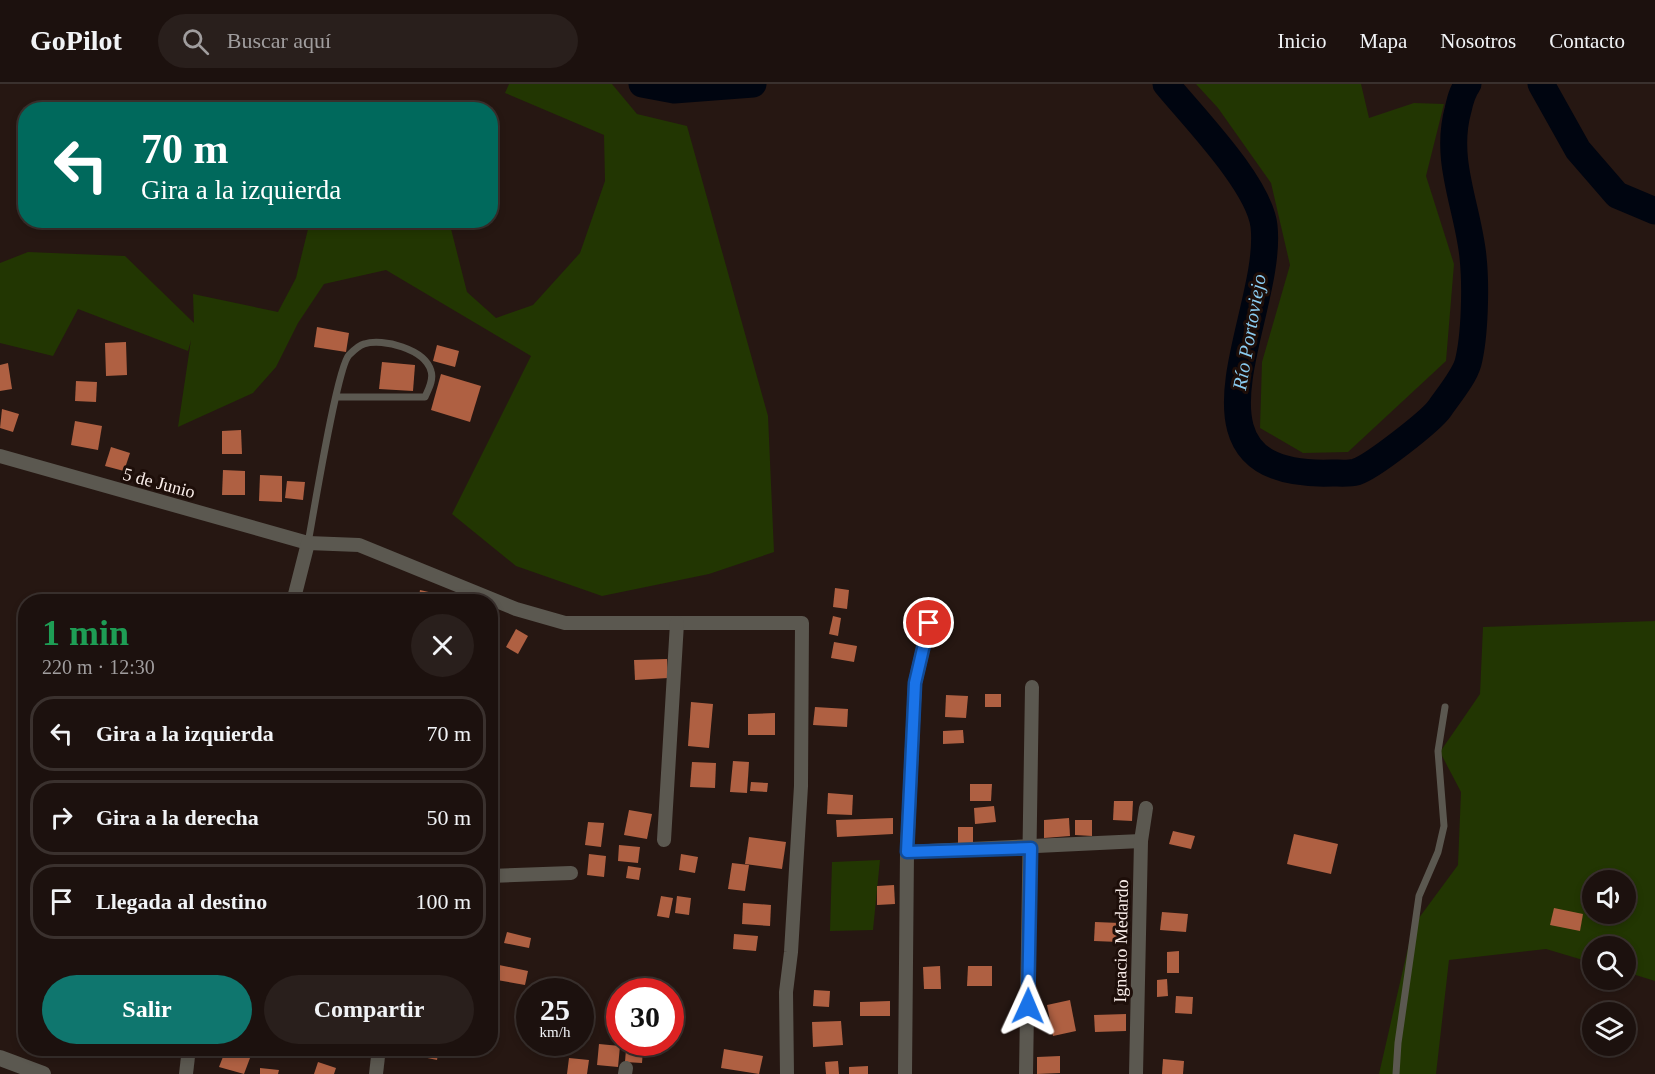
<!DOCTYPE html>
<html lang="es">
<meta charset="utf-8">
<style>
body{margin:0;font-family:"Times New Roman",serif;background:#291f1c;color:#f1f3f6;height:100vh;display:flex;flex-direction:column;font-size:22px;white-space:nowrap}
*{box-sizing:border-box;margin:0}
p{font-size:20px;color:#a09d9e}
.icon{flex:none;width:33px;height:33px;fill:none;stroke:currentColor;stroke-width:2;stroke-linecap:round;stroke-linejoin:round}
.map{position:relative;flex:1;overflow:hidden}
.drawer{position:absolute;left:18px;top:510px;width:480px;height:462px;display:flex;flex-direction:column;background:#1c110e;border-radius:24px;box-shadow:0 3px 9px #0003,0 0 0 2px #3a312e}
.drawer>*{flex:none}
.top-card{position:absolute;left:18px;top:18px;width:480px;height:126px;border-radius:24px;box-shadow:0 3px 9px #0003,0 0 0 2px #3a312e;background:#00695c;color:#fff;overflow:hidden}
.tools{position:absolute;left:1582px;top:786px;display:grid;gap:12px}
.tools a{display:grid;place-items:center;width:54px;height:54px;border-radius:50%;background:#1c110e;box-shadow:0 3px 9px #0003,0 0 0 2px #3a312e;font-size:30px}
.speed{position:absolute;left:516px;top:894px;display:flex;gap:12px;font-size:30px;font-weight:700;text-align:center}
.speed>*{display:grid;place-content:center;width:78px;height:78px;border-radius:50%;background:#1c110e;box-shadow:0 3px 9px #0003,0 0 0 2px #3a312e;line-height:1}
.speed small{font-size:15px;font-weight:400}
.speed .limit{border:9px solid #d22;background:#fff;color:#111}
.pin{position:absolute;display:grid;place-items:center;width:51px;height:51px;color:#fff;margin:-26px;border:3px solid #fff;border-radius:50%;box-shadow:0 2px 6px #0007}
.me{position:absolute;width:66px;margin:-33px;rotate:1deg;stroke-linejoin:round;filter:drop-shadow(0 0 4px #0008)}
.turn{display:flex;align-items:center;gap:21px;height:126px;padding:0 24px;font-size:27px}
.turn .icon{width:78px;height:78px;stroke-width:2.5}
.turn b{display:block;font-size:42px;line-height:51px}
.round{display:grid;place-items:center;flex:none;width:63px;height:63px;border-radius:32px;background:#291f1c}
.overview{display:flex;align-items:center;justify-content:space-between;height:102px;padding:0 24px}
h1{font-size:36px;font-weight:700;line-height:45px;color:#1e9e55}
.primary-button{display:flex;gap:12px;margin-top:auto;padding:12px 24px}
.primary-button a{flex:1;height:69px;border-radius:36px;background:#0f766e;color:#fff;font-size:24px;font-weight:700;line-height:69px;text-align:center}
.primary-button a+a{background:#291f1c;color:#f1f3f6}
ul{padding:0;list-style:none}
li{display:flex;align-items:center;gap:18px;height:75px;margin:0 12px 9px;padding:0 12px;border:3px solid #3a312e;border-radius:24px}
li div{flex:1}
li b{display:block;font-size:22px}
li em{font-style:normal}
header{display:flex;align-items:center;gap:36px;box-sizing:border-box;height:84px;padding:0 30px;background:#1c110e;border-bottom:2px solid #3a312e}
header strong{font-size:28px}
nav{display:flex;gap:33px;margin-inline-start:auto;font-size:21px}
.search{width:420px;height:54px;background:#291f1c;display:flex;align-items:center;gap:15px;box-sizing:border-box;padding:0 21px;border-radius:33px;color:#a09d9e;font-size:22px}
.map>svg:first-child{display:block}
.green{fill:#223602;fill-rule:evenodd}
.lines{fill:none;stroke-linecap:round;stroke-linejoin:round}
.river{stroke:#000510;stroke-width:27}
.building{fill:#af6042}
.service{stroke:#5b5850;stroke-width:7}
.minor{stroke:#5b5850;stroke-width:14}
.tertiary{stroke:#5b5850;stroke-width:16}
.route-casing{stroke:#114b97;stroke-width:15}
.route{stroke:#1a73e8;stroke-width:10}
.labels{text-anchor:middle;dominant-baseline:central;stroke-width:6;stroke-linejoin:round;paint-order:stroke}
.street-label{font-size:18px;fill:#faeeea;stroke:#1d0e09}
.water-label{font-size:20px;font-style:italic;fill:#8bcdf2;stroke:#1d0e09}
</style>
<header>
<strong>GoPilot</strong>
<div class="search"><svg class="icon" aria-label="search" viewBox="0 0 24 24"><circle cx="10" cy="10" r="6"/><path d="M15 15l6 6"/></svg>Buscar aquí</div>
<nav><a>Inicio</a><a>Mapa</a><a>Nosotros</a><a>Contacto</a></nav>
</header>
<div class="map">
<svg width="1655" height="990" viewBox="0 0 1655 990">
<rect width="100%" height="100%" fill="#261712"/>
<g class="green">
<polygon points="509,0 612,0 637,30 687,42 768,332 774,468 709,490 602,512 516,482 452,430 531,272 386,186 324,200 298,239 276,283 253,309 178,343 191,256 188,267 78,225 53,272 0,259 0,179 28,168 125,172 194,239 193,210 278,228 296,194 310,137 449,137 467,208 496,234 533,221 580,169 605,97 604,51 505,9"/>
<polygon points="1196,0 1361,0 1369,34 1414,19 1444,20 1426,92 1454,180 1446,277 1348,368 1303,369 1260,344 1262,278 1290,181 1271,99 1218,24"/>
<path d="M1655 537V897L1626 888V862H1593V879L1546 865 1449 876 1436 990H1379L1413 842 1458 781 1461 708 1440 668 1480 610 1483 543ZM1593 796H1626V830H1593Z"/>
<polygon points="880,776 873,846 830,847 832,778"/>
</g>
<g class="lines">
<g class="river">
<polyline points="642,0 674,6 753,0"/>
<path d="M1166 0C1193 33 1259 100 1264 142 1274 231 1163 395 1332 389 1339 389 1349 390 1356 388 1372 383 1431 337 1440 324 1449 311 1464 293 1468 279 1475 252 1476 201 1473 173 1468 123 1444 77 1458 26 1460 17 1462 8 1468 0"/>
<polyline points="1541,0 1578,66 1617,111 1655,127"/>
</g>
</g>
<g class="building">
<polygon points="317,243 349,249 346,268 314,263"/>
<polygon points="126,258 127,291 106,292 105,259"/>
<polygon points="437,261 459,267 455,283 433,277"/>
<polygon points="382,278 415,281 413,307 379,305"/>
<polygon points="8,279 12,305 0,307 0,281"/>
<polygon points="441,290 481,302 470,338 431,326"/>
<polygon points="76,297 97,298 96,318 75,317"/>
<polygon points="2,325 19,330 13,348 0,344"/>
<polygon points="75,337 102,342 98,366 71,361"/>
<polygon points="241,346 242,370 222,370 222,347"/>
<polygon points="111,363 130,369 124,387 105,382"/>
<polygon points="223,386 245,387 245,411 222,411"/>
<polygon points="260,391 282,392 282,418 259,417"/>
<polygon points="287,397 305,398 303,416 285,414"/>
<polygon points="835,504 849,506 847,525 833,523"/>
<polygon points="420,506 446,512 445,518 418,518"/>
<polygon points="833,532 841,534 838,552 829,550"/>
<polygon points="516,545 528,552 518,570 506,563"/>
<polygon points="834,558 857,562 854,578 831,574"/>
<polygon points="490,565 499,567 491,596 490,596"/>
<polygon points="667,575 668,594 635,596 634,576"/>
<rect x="985" y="610" width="16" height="13"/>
<polygon points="946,611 968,612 966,634 945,633"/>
<polygon points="691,618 713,620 709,664 688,662"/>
<polygon points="815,623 848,625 847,643 813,641"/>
<polygon points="775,629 775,651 748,651 748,630"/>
<polygon points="963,646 964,659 943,660 943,647"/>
<polygon points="733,677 749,678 747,709 730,708"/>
<polygon points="692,678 716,679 715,704 690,703"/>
<polygon points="751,698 768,699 767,708 750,707"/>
<polygon points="970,700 992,700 991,717 970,717"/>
<polygon points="828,709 853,711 852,731 827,730"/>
<polygon points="1114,717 1133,717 1132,737 1113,736"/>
<polygon points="994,722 996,738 975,740 974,724"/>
<polygon points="629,726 652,730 647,755 624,751"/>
<polygon points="893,734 893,750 837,753 836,736"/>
<polygon points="1069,734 1070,752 1044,754 1044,736"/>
<polygon points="1075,736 1092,736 1092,752 1075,751"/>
<polygon points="588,738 604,739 601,763 585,761"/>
<rect x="958" y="743" width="15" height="21"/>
<polygon points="1173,747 1195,752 1191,765 1169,760"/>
<polygon points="1294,750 1338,760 1331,790 1287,780"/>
<polygon points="749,753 786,758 782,785 745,780"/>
<polygon points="619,761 640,763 638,779 618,777"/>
<polygon points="589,770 606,772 604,793 587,791"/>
<polygon points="681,770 698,773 695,789 679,786"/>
<polygon points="732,779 749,781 745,807 728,805"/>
<polygon points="628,782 641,784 639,796 626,794"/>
<polygon points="894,801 895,820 877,821 877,802"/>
<polygon points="661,812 673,814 669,834 657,832"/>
<polygon points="677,812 691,814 689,831 675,829"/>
<polygon points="743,819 771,821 770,842 742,840"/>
<polygon points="1554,824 1583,830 1580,847 1550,841"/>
<polygon points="1162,828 1188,830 1186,848 1160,846"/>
<polygon points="1095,838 1120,839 1119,858 1094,857"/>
<polygon points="507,848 531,854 529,864 504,859"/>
<polygon points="734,850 758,852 756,867 733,865"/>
<polygon points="1179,867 1179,889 1167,889 1167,868"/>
<polygon points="499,881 528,887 525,901 497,896"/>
<polygon points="940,882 941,905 924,905 923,883"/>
<polygon points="968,882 992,882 992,902 967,902"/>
<polygon points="1167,895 1168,912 1157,913 1157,896"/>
<polygon points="814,906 830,907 829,923 813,922"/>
<polygon points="1176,912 1193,913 1192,930 1175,929"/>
<polygon points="1070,916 1076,947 1053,952 1047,921"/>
<polygon points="890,917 890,932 860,932 860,918"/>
<polygon points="1126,930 1126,947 1095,948 1094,931"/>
<polygon points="580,933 593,935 589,956 580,954"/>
<polygon points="841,937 843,961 813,963 812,938"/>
<polygon points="599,960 620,962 618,983 597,981"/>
<polygon points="414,964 439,964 437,976 413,971"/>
<polygon points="226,965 250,974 244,990 219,983"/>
<polygon points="626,965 643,966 642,979 625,978"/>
<polygon points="724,965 763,972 759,990 721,984"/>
<polygon points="1060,972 1060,989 1037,990 1037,973"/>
<polygon points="569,974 589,976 587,990 567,990"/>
<polygon points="1163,975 1184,977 1183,990 1162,990"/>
<polygon points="838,977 839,990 826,990 825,978"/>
<polygon points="318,978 336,984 334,990 314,990"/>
<polygon points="868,982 868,990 849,990 849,983"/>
<polygon points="260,984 279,986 278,990 260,990"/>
</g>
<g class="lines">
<g class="service">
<path d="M308 459C313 433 337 283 349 271 352 268 359 261 364 260 383 254 425 265 431 287 434 296 428 306 425 313H337"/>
<polyline points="1396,990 1398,959 1419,812 1438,768 1444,742 1438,667 1445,623"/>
</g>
<g class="minor">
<polyline points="0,372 308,459"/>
<polyline points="293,518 308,459 359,461 516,525 565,539 802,539 801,702 791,868 786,908 787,990"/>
<polyline points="664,756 677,539"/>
<polyline points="907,768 1141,757"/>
<polyline points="490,792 571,789"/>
<polyline points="186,990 189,964"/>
<polyline points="376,990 379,964"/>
<polyline points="625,990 626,984"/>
<polyline points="905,990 907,768 915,599 929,539"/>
<polyline points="1026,990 1032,603"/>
<polyline points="1136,990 1141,757 1146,724"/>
</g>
<polyline class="tertiary" points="0,974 43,990"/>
</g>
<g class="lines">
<g class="route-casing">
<polyline id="route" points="929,539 915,599 907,768 1031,764 1028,922"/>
</g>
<use href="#route" class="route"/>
</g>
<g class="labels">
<g class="street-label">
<text transform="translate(159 399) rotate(15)">5 de Junio</text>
<text transform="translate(1121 857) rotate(-89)">Ignacio Medardo</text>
</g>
<g class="water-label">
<text transform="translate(1249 248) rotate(-80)">Río Portoviejo</text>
</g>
</g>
</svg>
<div class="tools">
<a><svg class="icon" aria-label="sound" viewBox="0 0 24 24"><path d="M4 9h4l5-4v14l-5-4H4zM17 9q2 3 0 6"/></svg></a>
<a><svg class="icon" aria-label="search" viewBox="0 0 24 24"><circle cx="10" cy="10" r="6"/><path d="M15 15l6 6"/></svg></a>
<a><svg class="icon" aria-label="layers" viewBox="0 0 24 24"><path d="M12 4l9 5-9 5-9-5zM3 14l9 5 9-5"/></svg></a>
</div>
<div class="speed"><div>25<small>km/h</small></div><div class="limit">30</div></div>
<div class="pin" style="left:929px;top:539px;background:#d93025"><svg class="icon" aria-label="arrive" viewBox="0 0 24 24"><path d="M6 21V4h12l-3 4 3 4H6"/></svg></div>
<svg class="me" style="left:1028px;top:922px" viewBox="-20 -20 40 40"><path d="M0-17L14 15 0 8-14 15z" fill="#1a73e8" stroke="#fff" stroke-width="4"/></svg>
<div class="top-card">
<div class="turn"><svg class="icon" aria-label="left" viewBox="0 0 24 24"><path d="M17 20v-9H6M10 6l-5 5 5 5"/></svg><div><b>70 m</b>Gira a la izquierda</div></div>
</div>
<section class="drawer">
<div class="overview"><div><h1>1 min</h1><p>220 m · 12:30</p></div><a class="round"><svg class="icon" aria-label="close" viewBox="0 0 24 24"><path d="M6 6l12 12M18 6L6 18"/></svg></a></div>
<ul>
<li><svg class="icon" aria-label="left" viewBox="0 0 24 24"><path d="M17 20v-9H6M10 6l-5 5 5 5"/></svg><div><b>Gira a la izquierda</b></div><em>70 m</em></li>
<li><svg class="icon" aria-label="right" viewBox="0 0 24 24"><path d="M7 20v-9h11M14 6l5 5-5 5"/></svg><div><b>Gira a la derecha</b></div><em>50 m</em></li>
<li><svg class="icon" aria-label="arrive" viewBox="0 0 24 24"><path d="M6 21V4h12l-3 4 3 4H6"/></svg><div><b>Llegada al destino</b></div><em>100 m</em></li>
</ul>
<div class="primary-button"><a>Salir</a><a>Compartir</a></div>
</section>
</div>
